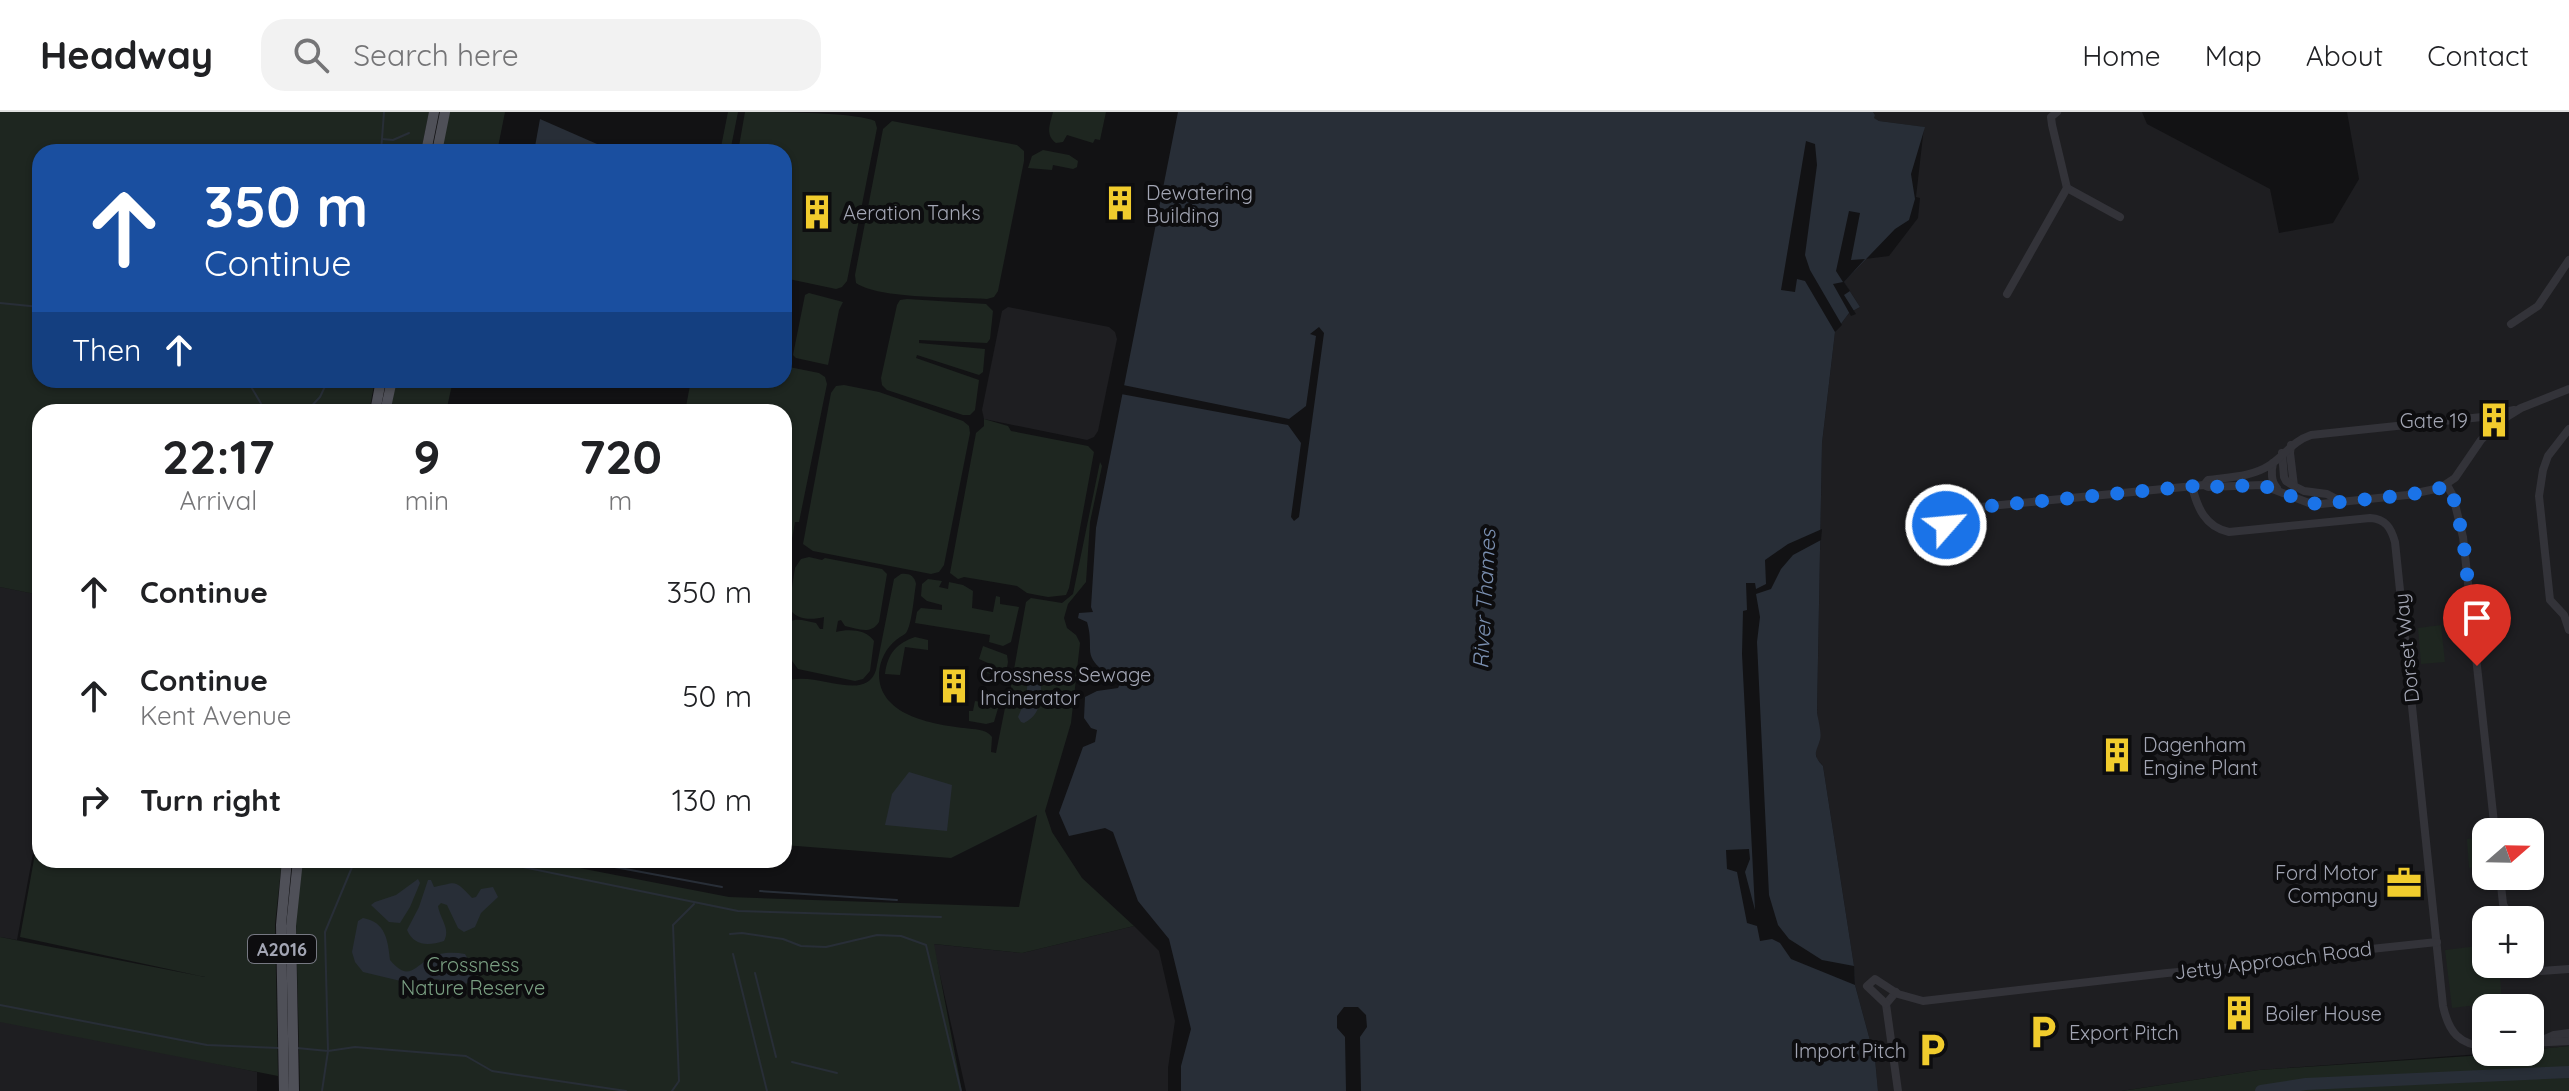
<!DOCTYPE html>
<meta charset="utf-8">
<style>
body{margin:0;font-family:Quicksand,sans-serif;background:#f2f2f2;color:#202124;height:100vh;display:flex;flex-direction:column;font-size:30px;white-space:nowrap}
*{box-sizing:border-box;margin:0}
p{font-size:26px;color:#757577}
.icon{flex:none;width:44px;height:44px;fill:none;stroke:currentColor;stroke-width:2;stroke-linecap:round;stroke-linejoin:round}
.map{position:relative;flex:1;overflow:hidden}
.sheet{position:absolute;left:32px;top:292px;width:760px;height:464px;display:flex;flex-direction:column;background:#fff;border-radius:24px;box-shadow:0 2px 6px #0004}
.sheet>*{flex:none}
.top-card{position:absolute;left:32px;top:32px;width:760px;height:244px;border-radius:24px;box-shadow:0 2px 6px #0004;background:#1a4fa0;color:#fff;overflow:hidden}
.needle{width:52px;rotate:70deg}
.controls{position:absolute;left:2472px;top:706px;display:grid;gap:16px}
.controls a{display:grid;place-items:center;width:72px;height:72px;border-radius:16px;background:#fff;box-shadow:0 2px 6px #0004;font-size:40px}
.pin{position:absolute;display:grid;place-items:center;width:68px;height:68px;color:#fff;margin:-82px -34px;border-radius:50% 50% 50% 0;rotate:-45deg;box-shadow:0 0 8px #0007}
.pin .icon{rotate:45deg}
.me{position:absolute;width:88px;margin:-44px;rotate:63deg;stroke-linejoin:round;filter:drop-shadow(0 0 6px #0008)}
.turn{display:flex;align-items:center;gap:28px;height:168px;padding:0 40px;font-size:36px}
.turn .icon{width:104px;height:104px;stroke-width:2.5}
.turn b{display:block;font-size:56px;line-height:68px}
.then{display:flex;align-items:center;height:76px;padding:0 40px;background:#0003;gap:16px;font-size:30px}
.eta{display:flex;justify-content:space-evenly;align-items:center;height:136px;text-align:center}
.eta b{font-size:48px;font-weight:700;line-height:56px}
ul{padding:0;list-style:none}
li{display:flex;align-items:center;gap:24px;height:104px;padding:0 40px}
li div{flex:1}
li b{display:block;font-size:30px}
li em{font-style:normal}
header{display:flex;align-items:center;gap:48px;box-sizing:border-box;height:112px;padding:0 40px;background:#fff;border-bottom:2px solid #e0e0e0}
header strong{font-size:38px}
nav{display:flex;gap:44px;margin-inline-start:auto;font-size:28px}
.search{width:560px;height:72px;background:#f2f2f2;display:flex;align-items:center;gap:20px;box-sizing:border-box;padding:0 28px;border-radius:24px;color:#757577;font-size:30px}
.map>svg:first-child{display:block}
.built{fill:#1e1e21;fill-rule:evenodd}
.green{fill:#1e2620}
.water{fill:#282e37}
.pier{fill:#121214}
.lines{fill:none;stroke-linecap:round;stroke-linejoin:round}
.stream{stroke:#282e37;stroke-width:2}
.river{stroke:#282e37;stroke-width:12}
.minor{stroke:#333339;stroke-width:8}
.major{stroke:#4f5058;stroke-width:10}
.route{stroke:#1a73e8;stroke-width:14;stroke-dasharray:0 25.2}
.labels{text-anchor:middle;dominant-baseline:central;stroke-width:8;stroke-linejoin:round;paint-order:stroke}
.shield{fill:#0d0d0f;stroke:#767882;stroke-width:2}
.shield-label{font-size:18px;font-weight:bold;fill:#a3a6b4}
.poi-label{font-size:20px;fill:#a3a6b4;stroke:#0d0d0f;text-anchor:start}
.street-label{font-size:20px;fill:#a3a6b4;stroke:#0d0d0f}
.park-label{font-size:20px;fill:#7a9f82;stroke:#0d0d0f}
.water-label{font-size:22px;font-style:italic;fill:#7a8fb0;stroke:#0d0d0f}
</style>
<header>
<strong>Headway</strong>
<div class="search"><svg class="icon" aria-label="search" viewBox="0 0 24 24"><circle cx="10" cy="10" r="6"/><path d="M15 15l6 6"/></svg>Search here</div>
<nav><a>Home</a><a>Map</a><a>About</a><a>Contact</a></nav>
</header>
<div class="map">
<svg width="2569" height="979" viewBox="0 0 2569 979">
<rect width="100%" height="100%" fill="#121214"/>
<g class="built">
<path d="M1873 0H2142L2147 12 2270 77 2279 121 2333 111 2359 67 2347 0H2569V934L2530 938V896H2486V940H2508L2259 958 2122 979H1878L1875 947 1855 873 1854 854 1823 654 1817 647 1815 639 1820 628 1817 600 1822 331 1835 220 1849 201 1860 195 1844 170 1865 147 1889 144 1892 140 1918 106 1920 86 1916 85 1924 15 1879 9 1873 6 1875 3ZM2486 720H2530V764H2486ZM2486 808H2530V852H2486Z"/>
<polygon points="1008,195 1109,215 1115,220 1117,227 1098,319 1094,325 1087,328 984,307 982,298 1002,199"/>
<polygon points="0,475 40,483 40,704 17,828 0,825"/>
<polygon points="1134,814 1159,839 1175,909 1168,956 1168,979 966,979 933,832 1022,841"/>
<polygon points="0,907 257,960 257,979 0,979"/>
</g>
<g class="green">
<polygon points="0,0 429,0 421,40 40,40 40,268 375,268 369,300 40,300 40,483 0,475"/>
<polygon points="449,0 505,0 497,40 441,40"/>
<polygon points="728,0 738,0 730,40 720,40"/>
<path d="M745 0C774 0 854 0 875 9L877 16 847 169 842 175 836 177 784 166V40H738Z"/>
<path d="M1053 0H1106L1100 28 1095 27 1093 31 1067 23 1063 30 1056 31C1045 23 1050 12 1053 0Z"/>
<path d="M892 9 1017 33 1024 39V49L998 179 994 185 987 187C957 185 879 187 856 171L855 163 883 17Z"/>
<polygon points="1043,38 1069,43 1078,49 1077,55 1073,57 1053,53 1052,58 1028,56 1032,44"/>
<polygon points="809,181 843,190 839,198 828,253 796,246 793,243 805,183"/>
<polygon points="907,187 986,192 993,199 990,227 987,231 919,228 919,231 985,237 983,260 979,263 917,243 916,246 979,268 975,298 970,303 963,303 887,278 882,273 881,266 897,193 900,188"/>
<polygon points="784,254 819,261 825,265 827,272 799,410 795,410 791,432 784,433 784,300 685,300 691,268 784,268"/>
<polygon points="396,268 453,268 446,300 390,300"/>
<polygon points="844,273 879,280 963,309 969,314 970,321 944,453 939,460 931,462 813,439 803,432 831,281 836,274"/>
<polygon points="984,307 1008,314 1011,319 1088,334 1094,340 1069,476 1066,483 1048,485 1037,483 1027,481 1017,474 964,465 958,467 950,461 976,321 984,314"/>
<path d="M1100 350 1102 354 1090 410 1086 470 1068 492 1064 506 1067 516 1076 523 1080 531 1071 611 1045 699 1052 720 1082 766 1134 814 1022 841 934 832 962 979H300L296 810 302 748H538L729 785 1019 795 1037 703 951 746 784 733V570C813 556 865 593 876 558L894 467 901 462C909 461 915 464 916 472 914 483 912 513 906 521 905 522 897 527 896 528 886 536 880 548 879 561 878 603 931 612 964 616 975 618 985 616 992 625L991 640 996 641 1006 591H1008L1026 490 1031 486 1062 491 1073 482Z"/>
<path d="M809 445 822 448 825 446 882 457 887 462 879 510C871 523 858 517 845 514L841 508 838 509 836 520C848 517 866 517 874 529L870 559 863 567 855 569 798 557 784 538V516C791 503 804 509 816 511L820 517H823L824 505C813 508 795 509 789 495L795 456 801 447Z"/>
<polygon points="928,467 942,469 939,475 948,477 949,470 963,473 973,479 972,496 993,500 996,484 1000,485 1000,492 1019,495 1011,530 1003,534 989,530 990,523 915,511 917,500 921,496 942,498 942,493 927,489 921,484 922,472"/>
<polygon points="2441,513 2445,550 2421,552 2418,516"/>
<path d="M915 525 928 528V538L905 535 900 563 885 562C887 542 897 531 915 525Z"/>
<polygon points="983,534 1007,543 1008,550 1005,565 986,561 988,551 979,547"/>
<polygon points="975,589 999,593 994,610 986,612 969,609 969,599 973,599"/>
<polygon points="40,714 40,748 282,748 275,812 278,964 0,910 0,825 205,865 20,825"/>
<polygon points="2486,725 2486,754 2469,756 2467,727"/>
<polygon points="2486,833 2486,852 2499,852 2502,890 2452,896 2445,838"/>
<polygon points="2569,934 2569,979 2122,979 2259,958 2530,940 2530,938"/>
</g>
<g class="water">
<path d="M1178 0H1873L1875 3 1874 6 1879 9 1925 15 1911 62 1915 87 1909 108 1895 117 1844 170 1860 195 1849 201 1835 220 1822 331 1817 600C1818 608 1822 621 1820 628 1816 641 1812 642 1823 654L1854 854 1855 873 1875 947 1878 979H1181V954L1191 917 1169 827 1138 789 1113 720 1105 716 1069 724 1059 701 1083 635 1095 630 1097 618 1091 616 1084 606 1085 585 1097 579 1118 576 1121 570C1108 561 1090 554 1090 537 1090 527 1090 520 1087 510L1078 506 1079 501 1093 500 1091 495 1096 416Z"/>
<polygon points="540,7 597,32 596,40 534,40"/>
<path d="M1029 557H1035C1045 574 1044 602 1024 611L1021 610 1018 605 1026 586Z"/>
<polygon points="909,660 952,673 947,719 885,713 892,682"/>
<polygon points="418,767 420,771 410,795 400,811 389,810 371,793 375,790 396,783"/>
<path d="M428 768H431L434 775C457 771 453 766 472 786L476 785 481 777 493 775 498 785 481 801 475 815 464 820 458 816 447 793 441 791 438 794C440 807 451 817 444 829 428 834 414 834 407 818L419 795Z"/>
<path d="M363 806C386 810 388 829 390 848 407 868 412 858 428 847 439 840 453 840 465 842L472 854 473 865 466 872 435 867 409 871 363 860 355 850 352 840 358 809Z"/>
</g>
<g class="pier">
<polygon points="1806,29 1815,32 1817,53 1805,143 1810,158 1842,213 1835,220 1805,169 1797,167 1795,180 1781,178"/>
<polygon points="1849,99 1860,101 1851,148 1865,147 1844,170 1850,179 1844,183 1856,202 1851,204 1833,172 1843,170 1836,159"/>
<polygon points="1319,215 1324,221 1299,405 1294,409 1291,405 1301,331 1288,313 1121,282 1123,273 1289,307 1306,294 1316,224 1310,222"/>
<polygon points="1822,417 1821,428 1793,443 1781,457 1771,477 1756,482 1760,505 1757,530 1769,783 1778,813 1789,827 1822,848 1854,854 1855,873 1791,847 1780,831 1772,827 1760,829 1757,814 1747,811 1737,760 1727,757 1726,738 1749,737 1750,747 1745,760 1755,798 1742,542 1743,499 1747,498 1746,471 1755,471 1756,477 1766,472 1765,448 1788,432"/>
<polygon points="1344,895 1358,895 1366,903 1367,915 1360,925 1361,979 1346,979 1345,925 1337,916 1337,904"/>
</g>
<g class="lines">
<g class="stream">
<polyline points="382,27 393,28 409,21"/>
<polyline points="381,40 384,0"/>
<polyline points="0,191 40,195"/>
<polyline points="247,268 266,300"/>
<polyline points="306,300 320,285 328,268"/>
<polyline points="488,748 738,799 941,805"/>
<polyline points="577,748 722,775"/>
<polyline points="760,779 897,788"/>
<polyline points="730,822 742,821 783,827 801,834 826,835 877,823 901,824 926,833 961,979"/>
<polyline points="733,842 767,979"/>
<polyline points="755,861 776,945"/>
<polyline points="0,893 207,933 279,936"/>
<polyline points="297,936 328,939 355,935 466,944 492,959 626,979"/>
<polyline points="792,950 837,961"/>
<polyline points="322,979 328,939 325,820 355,748"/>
<polyline points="672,979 679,969 673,813 694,792"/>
</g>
<polyline class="river" points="2261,979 2306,972 2569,960"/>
<g class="minor">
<polyline points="2057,0 2051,5 2052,13 2067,76 2120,105"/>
<polyline points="2007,182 2067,76"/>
<polyline points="2511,212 2538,194 2569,148"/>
<polyline points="2569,317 2548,344 2543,358 2539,384 2550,488 2564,503 2569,518"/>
<polyline points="2291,333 2290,341 2294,374 2304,379 2327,382 2342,390"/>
<polyline points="2282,341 2284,365 2286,369 2294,374"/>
<path d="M2273 351C2271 359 2271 370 2277 376"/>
<path d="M2204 373 2208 368C2229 365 2252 365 2270 353 2285 343 2293 329 2311 323L2482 305 2514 298"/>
<polyline points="2447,373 2453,384 2463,425 2495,720"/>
<path d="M2192 374C2197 395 2205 415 2229 420L2370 406C2386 407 2391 416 2395 430L2443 894C2449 921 2459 932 2486 935"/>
<polyline points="1946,413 1980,395 2204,373 2208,375 2262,373 2309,391 2321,392 2407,383 2440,376 2455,366 2481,328 2500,309 2521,296 2569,277"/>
<polyline points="2500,764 2503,792 2511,808"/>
<polyline points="2530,850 2541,859 2569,857"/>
<polyline points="1896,880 1886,892 1898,979"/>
<polyline points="1886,892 1867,874 1875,867 1898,882 1923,889 2167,861 2258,853 2305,844 2437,830"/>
<polyline points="2545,927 2554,923 2569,921"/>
<polyline points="2530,931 2569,929"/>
</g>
<g class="major">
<polyline points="426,40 434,0"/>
<polyline points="437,40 445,0"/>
<polyline points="375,300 381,268"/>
<polyline points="385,300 392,268"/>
<polyline points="284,979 281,813 287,748"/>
<polyline points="294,979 291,814 298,748"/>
</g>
</g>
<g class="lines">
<polyline class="route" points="1946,413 1980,395 2204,373 2208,375 2262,373 2309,391 2321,392 2407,383 2435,378 2447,373 2453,384 2463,425 2477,554"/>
</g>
<defs>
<g id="building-bare" transform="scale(2.76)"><path d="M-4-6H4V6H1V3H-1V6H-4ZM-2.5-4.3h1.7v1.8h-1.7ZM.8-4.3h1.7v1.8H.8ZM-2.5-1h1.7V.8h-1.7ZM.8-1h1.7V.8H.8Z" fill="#f1cc2d" stroke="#0d0d0f" stroke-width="2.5" paint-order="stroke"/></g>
<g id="office-bare" transform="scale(2.76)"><path d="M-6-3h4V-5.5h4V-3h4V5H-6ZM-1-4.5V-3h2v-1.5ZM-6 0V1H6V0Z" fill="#f1cc2d" stroke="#0d0d0f" stroke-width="2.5" paint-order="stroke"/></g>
<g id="parking-bare" transform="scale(2.76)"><path d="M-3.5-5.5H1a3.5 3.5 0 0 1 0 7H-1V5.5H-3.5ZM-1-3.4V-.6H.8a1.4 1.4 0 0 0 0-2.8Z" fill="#f1cc2d" stroke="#0d0d0f" stroke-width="2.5" paint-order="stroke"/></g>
</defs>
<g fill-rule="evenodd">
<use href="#building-bare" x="1120" y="91"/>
<use href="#building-bare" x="817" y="100"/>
<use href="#building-bare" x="2494" y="308"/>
<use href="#building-bare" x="954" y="574"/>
<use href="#building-bare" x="2117" y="643"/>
<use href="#office-bare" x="2404" y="771"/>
<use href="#building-bare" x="2239" y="901"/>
<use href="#parking-bare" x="2043" y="920"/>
<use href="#parking-bare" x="1932" y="938"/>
</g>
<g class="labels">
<rect class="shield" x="248" y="823" width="68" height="28" rx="6"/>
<g class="shield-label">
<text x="282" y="837">A2016</text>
</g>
<g class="poi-label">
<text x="1146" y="80">Dewatering<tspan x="1146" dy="23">Building</tspan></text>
<text x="843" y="100">Aeration Tanks</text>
<text x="2468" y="308" text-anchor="end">Gate 19</text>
<text x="980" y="562">Crossness Sewage<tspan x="980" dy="23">Incinerator</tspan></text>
<text x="2143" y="632">Dagenham<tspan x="2143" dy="23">Engine Plant</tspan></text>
<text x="2378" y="760" text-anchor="end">Ford Motor<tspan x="2378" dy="23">Company</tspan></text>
<text x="2265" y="901">Boiler House</text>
<text x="2069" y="920">Export Pitch</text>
<text x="1906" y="938" text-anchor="end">Import Pitch</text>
</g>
<g class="street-label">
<text transform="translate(2406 536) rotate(-96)">Dorset Way</text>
<text transform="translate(2273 848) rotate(-7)">Jetty Approach Road</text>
</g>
<g class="park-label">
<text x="473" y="852">Crossness<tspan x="473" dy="23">Nature Reserve</tspan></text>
</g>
<g class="water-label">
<text transform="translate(1484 487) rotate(-87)">River Thames</text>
</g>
</g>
</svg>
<div class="controls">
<a><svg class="needle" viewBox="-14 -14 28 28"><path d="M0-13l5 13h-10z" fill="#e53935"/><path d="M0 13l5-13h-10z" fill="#757577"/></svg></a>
<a>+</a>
<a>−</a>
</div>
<div class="pin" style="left:2477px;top:554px;background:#d93025"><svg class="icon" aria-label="arrive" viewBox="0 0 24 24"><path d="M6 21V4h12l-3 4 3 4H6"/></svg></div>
<svg class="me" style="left:1946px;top:413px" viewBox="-20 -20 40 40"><circle r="17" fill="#1a73e8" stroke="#fff" stroke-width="3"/><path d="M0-11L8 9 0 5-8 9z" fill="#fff"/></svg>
<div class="top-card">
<div class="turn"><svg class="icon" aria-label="ahead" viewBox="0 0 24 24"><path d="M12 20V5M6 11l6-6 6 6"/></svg><div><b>350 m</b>Continue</div></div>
<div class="then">Then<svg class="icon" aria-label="ahead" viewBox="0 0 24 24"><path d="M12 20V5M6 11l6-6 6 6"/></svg></div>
</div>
<section class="sheet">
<div class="eta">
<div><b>22:17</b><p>Arrival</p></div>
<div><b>9</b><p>min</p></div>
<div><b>720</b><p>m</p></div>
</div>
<ul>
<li><svg class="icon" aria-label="ahead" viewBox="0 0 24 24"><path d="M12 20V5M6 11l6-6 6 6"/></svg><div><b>Continue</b></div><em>350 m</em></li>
<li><svg class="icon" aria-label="ahead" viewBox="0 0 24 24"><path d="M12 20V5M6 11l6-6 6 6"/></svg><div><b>Continue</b><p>Kent Avenue</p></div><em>50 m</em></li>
<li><svg class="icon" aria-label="right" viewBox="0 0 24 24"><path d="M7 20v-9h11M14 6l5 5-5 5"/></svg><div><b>Turn right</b></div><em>130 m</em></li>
</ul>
</section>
</div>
